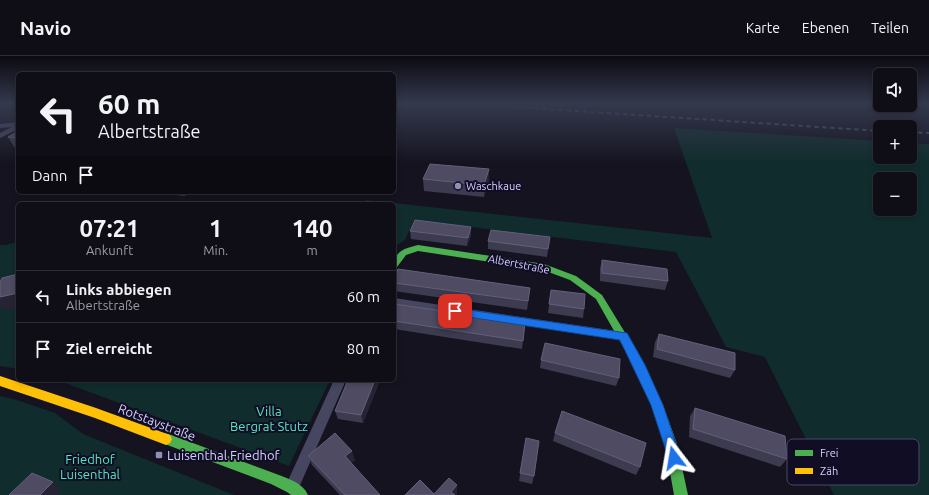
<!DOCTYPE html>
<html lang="de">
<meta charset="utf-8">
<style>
body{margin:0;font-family:Ubuntu,sans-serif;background:#181720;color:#f1f3f6;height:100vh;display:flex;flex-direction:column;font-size:15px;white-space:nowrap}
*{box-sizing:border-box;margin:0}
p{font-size:13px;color:#9b9ca1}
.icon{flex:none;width:22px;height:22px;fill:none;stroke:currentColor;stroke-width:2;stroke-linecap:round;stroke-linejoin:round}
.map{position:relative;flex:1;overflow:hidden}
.details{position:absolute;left:16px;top:146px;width:380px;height:180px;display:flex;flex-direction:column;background:#0f0e17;border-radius:6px;box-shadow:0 2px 6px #0003,0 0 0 1px #2f2e36}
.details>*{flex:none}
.hud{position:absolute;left:16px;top:16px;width:380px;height:122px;border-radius:6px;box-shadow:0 2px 6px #0003,0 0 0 1px #2f2e36;background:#0f0e17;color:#f1f3f6;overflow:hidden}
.fabs{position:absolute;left:873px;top:12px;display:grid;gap:8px}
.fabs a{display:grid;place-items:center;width:44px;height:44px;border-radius:6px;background:#0f0e17;box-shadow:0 2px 6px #0003,0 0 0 1px #2f2e36;font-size:20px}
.pin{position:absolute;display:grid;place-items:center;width:34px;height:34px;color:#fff;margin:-17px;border-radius:8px;box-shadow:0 2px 6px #0006}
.me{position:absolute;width:44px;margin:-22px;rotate:346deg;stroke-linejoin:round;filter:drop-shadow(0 0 3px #0008)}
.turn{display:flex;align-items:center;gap:14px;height:84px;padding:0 16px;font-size:18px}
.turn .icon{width:52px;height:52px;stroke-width:2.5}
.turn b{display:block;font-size:28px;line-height:34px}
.then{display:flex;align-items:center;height:38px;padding:0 16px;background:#0003;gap:8px;font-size:15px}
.eta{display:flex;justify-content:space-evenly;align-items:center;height:68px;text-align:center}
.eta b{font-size:24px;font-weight:600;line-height:28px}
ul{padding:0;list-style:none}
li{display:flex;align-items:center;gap:12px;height:52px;padding:0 16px;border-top:1px solid #2f2e36}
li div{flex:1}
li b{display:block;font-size:15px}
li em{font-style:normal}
header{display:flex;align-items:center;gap:24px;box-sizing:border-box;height:56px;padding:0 20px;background:#0f0e17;border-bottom:1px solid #2f2e36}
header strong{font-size:19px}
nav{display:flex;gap:22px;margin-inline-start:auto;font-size:14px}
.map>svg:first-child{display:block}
.green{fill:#102c2c;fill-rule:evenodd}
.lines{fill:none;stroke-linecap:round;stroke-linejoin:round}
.street{fill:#474661;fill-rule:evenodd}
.fast{fill:#4caf50;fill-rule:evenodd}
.slow{fill:#ffc107;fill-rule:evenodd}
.rail{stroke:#405769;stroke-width:2;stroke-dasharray:4.5 3.5;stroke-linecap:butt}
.wall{fill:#3d3b4f}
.shaded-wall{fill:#262434}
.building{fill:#4e4b62;stroke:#63607b}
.route{fill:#1a73e8;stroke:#114b97}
.poi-dot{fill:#918eb1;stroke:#100d25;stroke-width:1.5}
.labels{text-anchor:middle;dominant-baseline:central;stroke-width:4;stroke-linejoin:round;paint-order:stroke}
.poi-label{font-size:11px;fill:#d5d1ff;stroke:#100d25;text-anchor:start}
.street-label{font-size:11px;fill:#d5d1ff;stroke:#100d25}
.near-park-label{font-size:13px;fill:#54e8be;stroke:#100d25}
.near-street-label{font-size:13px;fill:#d5d1ff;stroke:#100d25}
.near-poi-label{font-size:13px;fill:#d5d1ff;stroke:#100d25;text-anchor:start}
.key{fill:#100d25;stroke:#4b4866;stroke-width:1}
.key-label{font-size:11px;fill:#d5d1ff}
</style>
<header>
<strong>Navio</strong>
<nav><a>Karte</a><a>Ebenen</a><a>Teilen</a></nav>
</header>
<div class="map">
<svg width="929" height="439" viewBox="0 0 929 439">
<rect width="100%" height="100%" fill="#14131f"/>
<g class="green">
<path d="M674 72 880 85V101H910V87L929 88V439H834L765 301 726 291 676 196 414 164 405 184 394 191V148H364L366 144 712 182ZM880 123H910V153H880Z"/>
<polygon points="18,186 18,313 0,310 0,189 5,189"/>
<polygon points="57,324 330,324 289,410"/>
<polygon points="0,340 17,344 55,357 83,378 234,439 0,439"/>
</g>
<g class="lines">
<g class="street">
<polygon points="18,66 18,73 0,82 0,77 12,71 0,72 0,68"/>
<polygon points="394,242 623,276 627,277 629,280 627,283 623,284 394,250"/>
<polygon points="334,324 346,324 297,436 292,438 287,436 285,431"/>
</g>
<g class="fast">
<path d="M418 189 544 208 576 220 602 239 643 306 663 349 677 388 688 439H674L665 388 651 349 634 310 596 243 570 224 543 214 418 195 406 199 397 211 394 212C394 195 403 193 418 189Z"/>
<path d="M166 377 279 419C289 423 303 427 308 439H291L287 436 271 428 162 387 160 383 162 379Z"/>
</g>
<polygon class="slow" points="0,320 96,352 170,379 172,383 170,387 166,389 95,362 0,330"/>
<g class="rail">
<polyline points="455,47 880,75"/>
<polyline points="910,76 929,77"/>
</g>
</g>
<g class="wall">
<polygon points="18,75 18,92 15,92 8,81"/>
<polygon points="489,113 489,125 484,141 424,135 423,123"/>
<polygon points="147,136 189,136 185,140"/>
<polygon points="410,175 471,180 467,190 411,183"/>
<polygon points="550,181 547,201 488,193 488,185"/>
<polygon points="602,204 668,225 665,234 600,225 600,212"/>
<polygon points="394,223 529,241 527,254 394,235"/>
<polygon points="551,234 584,253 583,262 548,257"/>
<polygon points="394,248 525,267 522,293 394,273"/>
<polygon points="659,278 735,314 730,322 653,301 655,286"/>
<polygon points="541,304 619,322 616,330 540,312"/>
<polygon points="380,324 363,367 338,363 335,355"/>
<polygon points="695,352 787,403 780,411 689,381 690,360"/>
<polygon points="555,377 640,411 636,419 553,385"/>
<polygon points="526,382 534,420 532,428 519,425"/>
<polygon points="308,400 355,404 351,407 380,439 340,439 312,409"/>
</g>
<g class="shaded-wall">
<polygon points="489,113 489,125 484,141 484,129"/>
<polygon points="183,136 189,136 185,140"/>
<polygon points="471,171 471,180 467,190 468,182"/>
<polygon points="18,237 18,251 4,254 0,250 0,241"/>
<polygon points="375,324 380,324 363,367 361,359"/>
<polygon points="352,395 355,404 348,410 345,400"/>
<polygon points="53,426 62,434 57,439 40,439"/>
<polygon points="457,429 457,439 451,439 451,436"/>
</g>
<g class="building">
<polygon points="18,75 18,82 8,81"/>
<polygon points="430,108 489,113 484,129 423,123"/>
<polygon points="415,164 471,171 468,182 410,175"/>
<polygon points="491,174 550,181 548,193 488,185"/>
<polygon points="602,204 667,213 668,225 602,217"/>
<polygon points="398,213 530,232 528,245 394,227 394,223"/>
<polygon points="18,218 18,237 0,241 0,226 2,222"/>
<polygon points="551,234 585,238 584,253 549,248"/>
<polygon points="394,248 525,267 523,285 394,265"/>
<polygon points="659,278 735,297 735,314 657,293"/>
<polygon points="545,287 620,303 619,322 541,304"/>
<polygon points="348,324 375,324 361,359 335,355"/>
<polygon points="695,352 785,380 787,403 693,373"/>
<polygon points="562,355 646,387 640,411 555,377"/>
<polygon points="335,377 352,395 345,400 380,439 345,439 308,400"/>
<polygon points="526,382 539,385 534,420 520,417"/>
<polygon points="32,417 53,426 40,439 9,439"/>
<polygon points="449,422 457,429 451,436 455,439 405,439 420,424 434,438"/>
</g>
<linearGradient id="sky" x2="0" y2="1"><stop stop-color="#0b0a11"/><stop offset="0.44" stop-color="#34394d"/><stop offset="1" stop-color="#34394d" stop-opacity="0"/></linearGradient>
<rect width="929" height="108" fill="url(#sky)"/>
<polygon class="route" points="455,252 627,277 645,309 663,349 681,402 679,407 674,408 670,407 651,349 620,284 455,259 450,255"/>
<g class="poi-dot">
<circle cx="458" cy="130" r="4"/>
<rect x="155" y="395" width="8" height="8" rx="2"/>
</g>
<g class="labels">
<g class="poi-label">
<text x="466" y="130">Waschkaue</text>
</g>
<g class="street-label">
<text transform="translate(519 208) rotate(11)">Albertstraße</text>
</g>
<g class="near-park-label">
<text x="269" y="355">Villa<tspan x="269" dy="15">Bergrat Stutz</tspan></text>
<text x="90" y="403">Friedhof<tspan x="90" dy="15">Luisenthal</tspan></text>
</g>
<g class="near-street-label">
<text transform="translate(157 366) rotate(21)">Rotstaystraße</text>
</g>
<g class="near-poi-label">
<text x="167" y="399">Luisenthal Friedhof</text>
</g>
</g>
<rect x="787" y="383" width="132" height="46" rx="6" class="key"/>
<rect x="795" y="394" width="18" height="6" fill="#4caf50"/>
<rect x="795" y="412" width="18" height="6" fill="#ffc107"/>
<g class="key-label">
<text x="820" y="401">Frei</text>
<text x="820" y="419">Zäh</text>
</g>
</svg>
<div class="fabs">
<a><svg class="icon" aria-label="sound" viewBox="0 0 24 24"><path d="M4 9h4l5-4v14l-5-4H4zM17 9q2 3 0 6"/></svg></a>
<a>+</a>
<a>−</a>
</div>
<div class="pin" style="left:455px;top:255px;background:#d93025"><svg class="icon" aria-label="arrive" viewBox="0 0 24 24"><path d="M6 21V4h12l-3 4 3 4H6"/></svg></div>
<svg class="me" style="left:674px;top:402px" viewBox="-20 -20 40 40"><path d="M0-17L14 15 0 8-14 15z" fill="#1a73e8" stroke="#fff" stroke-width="4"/></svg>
<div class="hud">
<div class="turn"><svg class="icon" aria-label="left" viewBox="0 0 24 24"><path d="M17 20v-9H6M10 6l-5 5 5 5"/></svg><div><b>60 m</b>Albertstraße</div></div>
<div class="then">Dann<svg class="icon" aria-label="arrive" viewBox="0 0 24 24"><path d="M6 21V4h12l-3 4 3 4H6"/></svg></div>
</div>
<section class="details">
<div class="eta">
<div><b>07:21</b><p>Ankunft</p></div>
<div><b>1</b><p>Min.</p></div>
<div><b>140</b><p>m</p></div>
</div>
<ul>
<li><svg class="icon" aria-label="left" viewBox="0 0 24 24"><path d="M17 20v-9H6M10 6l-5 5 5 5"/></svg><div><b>Links abbiegen</b><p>Albertstraße</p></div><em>60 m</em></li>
<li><svg class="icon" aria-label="arrive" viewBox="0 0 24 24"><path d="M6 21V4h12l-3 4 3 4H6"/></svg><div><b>Ziel erreicht</b></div><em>80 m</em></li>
</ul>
</section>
</div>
